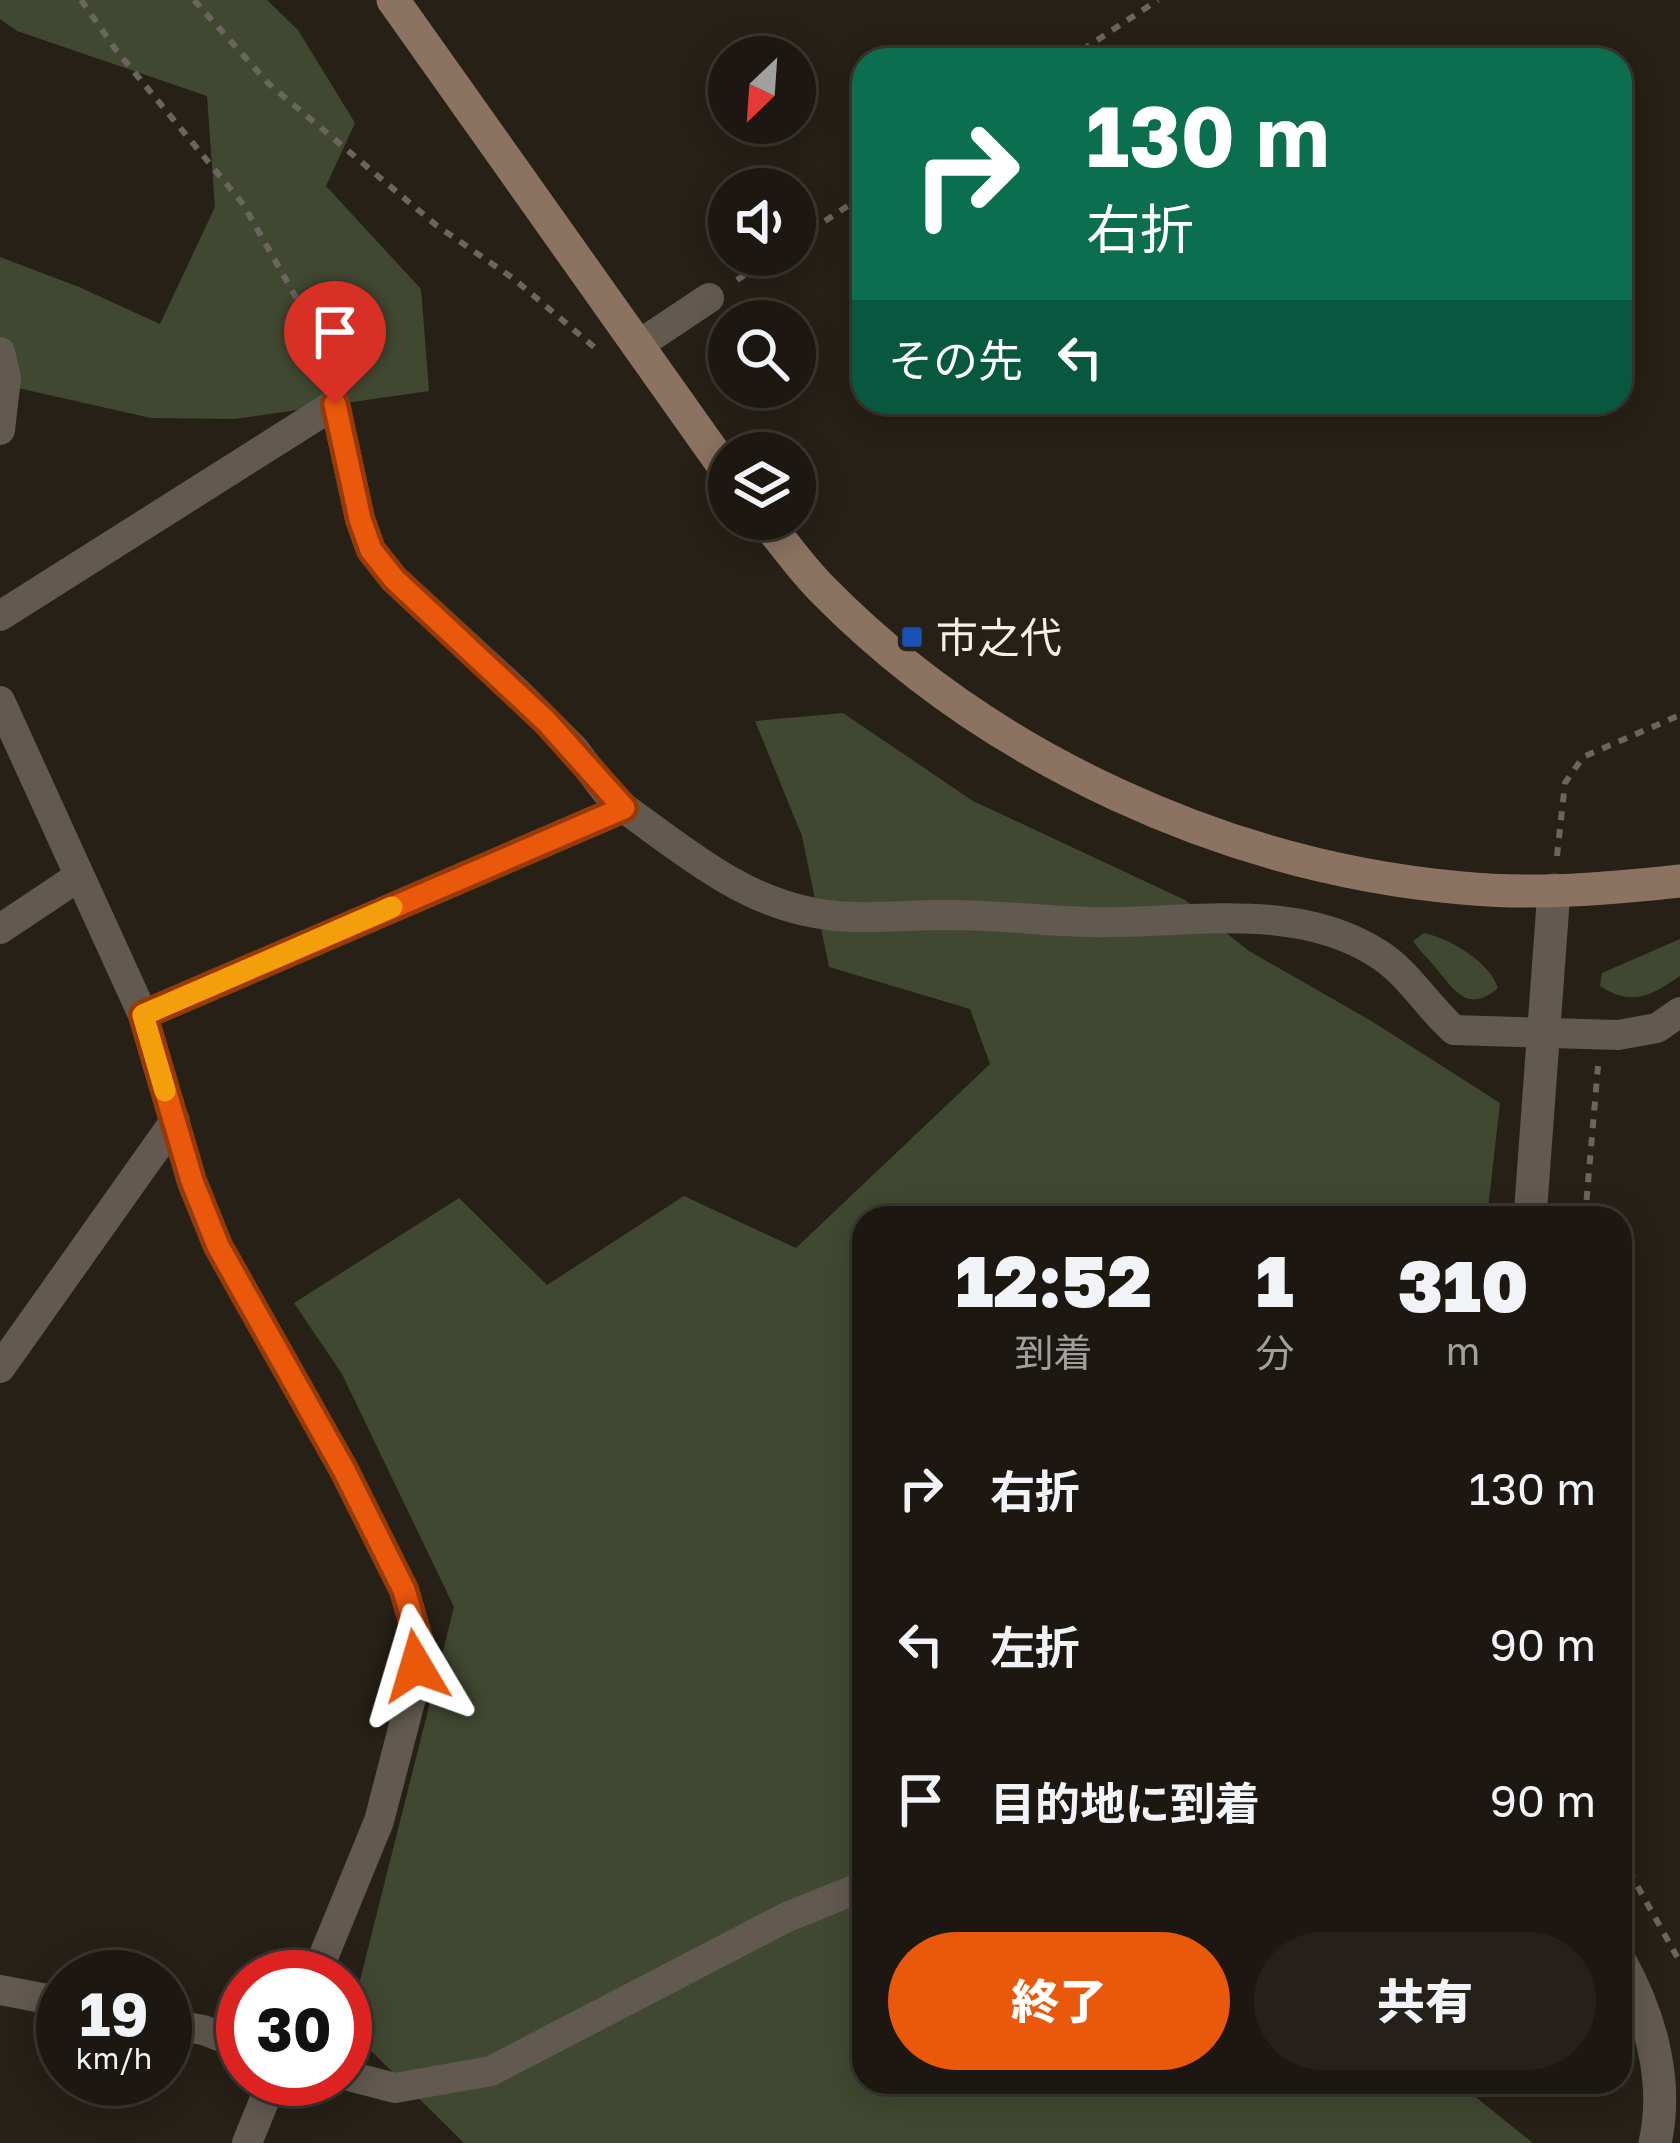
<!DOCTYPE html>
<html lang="ja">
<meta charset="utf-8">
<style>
body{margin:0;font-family:"Golos Text","Noto Sans JP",sans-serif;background:#25211a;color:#f1f3f6;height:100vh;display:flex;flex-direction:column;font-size:45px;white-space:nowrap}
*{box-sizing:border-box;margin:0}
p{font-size:39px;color:#a0a09f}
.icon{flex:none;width:66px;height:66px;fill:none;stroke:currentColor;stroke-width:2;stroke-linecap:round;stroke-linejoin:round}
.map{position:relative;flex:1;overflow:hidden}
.drawer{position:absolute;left:852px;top:1206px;width:780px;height:888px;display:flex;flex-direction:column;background:#1c1811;border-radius:36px;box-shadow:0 6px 30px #0003,0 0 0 3px #3a3731}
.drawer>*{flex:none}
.guide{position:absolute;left:852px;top:48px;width:780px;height:366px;border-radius:36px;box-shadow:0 6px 30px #0003,0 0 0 3px #3a3731;background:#0b6e4f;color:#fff;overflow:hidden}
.needle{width:78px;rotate:205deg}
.fabs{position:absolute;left:708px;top:36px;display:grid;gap:24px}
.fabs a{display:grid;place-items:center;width:108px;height:108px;border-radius:50%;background:#1c1811;box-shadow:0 6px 30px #0003,0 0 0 3px #3a3731;font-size:60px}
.speed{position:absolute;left:36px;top:1950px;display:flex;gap:24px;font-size:60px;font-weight:700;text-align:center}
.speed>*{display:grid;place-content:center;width:156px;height:156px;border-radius:50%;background:#1c1811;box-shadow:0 6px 30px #0003,0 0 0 3px #3a3731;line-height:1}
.speed small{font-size:30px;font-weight:400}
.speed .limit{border:18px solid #d22;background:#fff;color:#111}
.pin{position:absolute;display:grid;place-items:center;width:102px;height:102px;color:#fff;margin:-123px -51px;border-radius:50% 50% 50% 0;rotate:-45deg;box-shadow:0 0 12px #0007}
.pin .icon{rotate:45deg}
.me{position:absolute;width:132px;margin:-66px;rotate:353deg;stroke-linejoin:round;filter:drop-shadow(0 0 9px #0008)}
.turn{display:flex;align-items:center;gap:42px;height:252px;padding:0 36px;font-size:54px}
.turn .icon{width:156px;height:156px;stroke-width:2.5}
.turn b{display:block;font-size:84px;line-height:102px}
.then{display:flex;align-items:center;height:114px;padding:0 36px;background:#0003;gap:24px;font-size:45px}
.eta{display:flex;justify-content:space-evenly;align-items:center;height:204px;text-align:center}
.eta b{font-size:72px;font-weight:800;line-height:84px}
.primary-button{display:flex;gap:24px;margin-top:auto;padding:24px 36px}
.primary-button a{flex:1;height:138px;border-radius:72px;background:#ea580c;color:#fff;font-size:48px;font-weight:800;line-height:138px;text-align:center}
.primary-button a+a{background:#25211a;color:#f1f3f6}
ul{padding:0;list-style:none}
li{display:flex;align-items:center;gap:36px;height:156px;padding:0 36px}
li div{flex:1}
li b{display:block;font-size:45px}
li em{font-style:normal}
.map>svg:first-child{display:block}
.green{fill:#414831}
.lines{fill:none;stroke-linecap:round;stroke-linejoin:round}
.path{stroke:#6a655d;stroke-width:6;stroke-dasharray:9 9;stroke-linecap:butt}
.minor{stroke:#625a50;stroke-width:30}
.tertiary{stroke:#625a50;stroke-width:33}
.secondary{stroke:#8c7361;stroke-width:33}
.route-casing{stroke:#983908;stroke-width:30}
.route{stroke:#ea580c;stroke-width:21}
.slow{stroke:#f59e0b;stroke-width:21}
.transit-dot{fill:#1a4fb4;stroke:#262017;stroke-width:4.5}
.labels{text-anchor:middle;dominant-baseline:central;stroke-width:12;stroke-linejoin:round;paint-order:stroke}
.poi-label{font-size:42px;fill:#f3efe9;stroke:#262017;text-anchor:start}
</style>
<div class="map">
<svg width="1680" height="2143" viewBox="0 0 1680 2143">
<rect width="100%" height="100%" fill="#262017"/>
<g class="green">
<polygon points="0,0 267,0 298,30 355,123 326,186 421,289 429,391 235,419 151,418 0,384 0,257 79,287 160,324 215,207 207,96 17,31 0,19"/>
<polygon points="843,713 973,801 1185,900 1249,951 1373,1022 1500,1103 1487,1218 864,1218 864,2082 1457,2082 1533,2143 464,2143 348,2028 454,1607 342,1374 294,1303 459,1198 547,1285 684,1196 796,1248 990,1064 970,1009 829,967 802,836 755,721"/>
<path d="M1424 933C1449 938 1490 962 1498 988 1470 1012 1457 994 1440 973 1431 961 1421 953 1413 941Z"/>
<path d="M1680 939V976C1651 996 1632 1007 1600 986L1602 973Z"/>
</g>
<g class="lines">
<g class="path">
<polyline points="81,0 116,50 243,204 327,352 330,373"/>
<polyline points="194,0 269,84 436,225 514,279 594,347"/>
<polyline points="1067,60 1158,0"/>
<polyline points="795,241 864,195"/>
<polyline points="737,280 774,255"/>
<polyline points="1557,856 1565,783 1583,757 1680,715"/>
<polyline points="1585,1218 1598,1066"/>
<polyline points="1620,1855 1680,1962"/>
</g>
<g class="minor">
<polyline points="637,346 709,298"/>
<polyline points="0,352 6,378 0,430"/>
<polyline points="0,616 335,404 360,519 371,550 394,579 518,693 574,749 605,790 624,808"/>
<polyline points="0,701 143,1015 192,1182 218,1246 344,1470 404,1590 419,1642 413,1690 379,1821 315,1977"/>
<polyline points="0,929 78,877"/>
<path d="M143 1015 624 808C684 851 741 900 815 913 856 921 901 915 943 915 992 914 1040 921 1089 922 1183 925 1292 899 1377 953 1408 972 1427 1006 1454 1030L1618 1035 1657 1028 1680 1012"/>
<polyline points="0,1368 175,1121"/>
<polyline points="0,1990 63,2002"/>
<polyline points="165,2023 203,2030 243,2045"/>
<polyline points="345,2075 395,2088 491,2071 787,1917 864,1886"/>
<polyline points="247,2143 273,2079"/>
</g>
<g class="tertiary">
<polyline points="1530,1218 1554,890"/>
<path d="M1620 1961C1650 2015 1669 2081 1655 2143"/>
</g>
<g class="secondary">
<polyline points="393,0 729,474"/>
<path d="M764 519C783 542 801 568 822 589 988 758 1226 867 1462 888 1533 895 1609 889 1680 881"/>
</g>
</g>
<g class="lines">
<g class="route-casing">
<polyline id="route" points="335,404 360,519 371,550 394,579 546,721 624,808 143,1015 192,1181 218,1246 344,1470 404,1590 419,1642 416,1666"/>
</g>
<use href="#route" class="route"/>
<polyline class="slow" points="165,1091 143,1015 392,907"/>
</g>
<rect class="transit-dot" x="900" y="625" width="24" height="24" rx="6"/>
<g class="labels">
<g class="poi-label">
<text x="936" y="637">市之代</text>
</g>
</g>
</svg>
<div class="fabs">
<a><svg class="needle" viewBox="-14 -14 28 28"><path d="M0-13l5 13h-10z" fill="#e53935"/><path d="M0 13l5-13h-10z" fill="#a0a09f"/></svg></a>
<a><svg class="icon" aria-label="sound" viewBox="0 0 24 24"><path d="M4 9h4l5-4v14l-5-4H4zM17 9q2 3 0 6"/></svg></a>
<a><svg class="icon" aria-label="search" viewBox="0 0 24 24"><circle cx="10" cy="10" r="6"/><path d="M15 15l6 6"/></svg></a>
<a><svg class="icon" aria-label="layers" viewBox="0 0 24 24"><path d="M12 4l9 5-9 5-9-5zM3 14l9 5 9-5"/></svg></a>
</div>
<div class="speed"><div>19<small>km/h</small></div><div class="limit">30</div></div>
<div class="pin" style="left:335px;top:404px;background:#d93025"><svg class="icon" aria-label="arrive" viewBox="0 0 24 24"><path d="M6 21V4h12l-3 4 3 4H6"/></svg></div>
<svg class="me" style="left:416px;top:1666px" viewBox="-20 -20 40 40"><path d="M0-17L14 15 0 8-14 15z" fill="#ea580c" stroke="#fff" stroke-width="4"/></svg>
<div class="guide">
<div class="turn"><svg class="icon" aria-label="right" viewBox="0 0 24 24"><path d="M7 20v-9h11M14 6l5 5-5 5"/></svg><div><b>130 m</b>右折</div></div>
<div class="then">その先<svg class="icon" aria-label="left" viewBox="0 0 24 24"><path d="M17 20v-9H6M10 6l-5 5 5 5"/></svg></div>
</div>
<section class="drawer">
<div class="eta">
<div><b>12:52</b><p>到着</p></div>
<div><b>1</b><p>分</p></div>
<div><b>310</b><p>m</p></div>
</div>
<ul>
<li><svg class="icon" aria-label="right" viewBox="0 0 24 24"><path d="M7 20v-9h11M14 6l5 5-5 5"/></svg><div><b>右折</b></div><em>130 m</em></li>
<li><svg class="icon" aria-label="left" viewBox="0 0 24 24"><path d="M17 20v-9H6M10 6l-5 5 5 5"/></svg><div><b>左折</b></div><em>90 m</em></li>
<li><svg class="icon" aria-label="arrive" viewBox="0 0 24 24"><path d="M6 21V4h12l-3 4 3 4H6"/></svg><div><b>目的地に到着</b></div><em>90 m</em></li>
</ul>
<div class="primary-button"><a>終了</a><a>共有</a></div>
</section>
</div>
